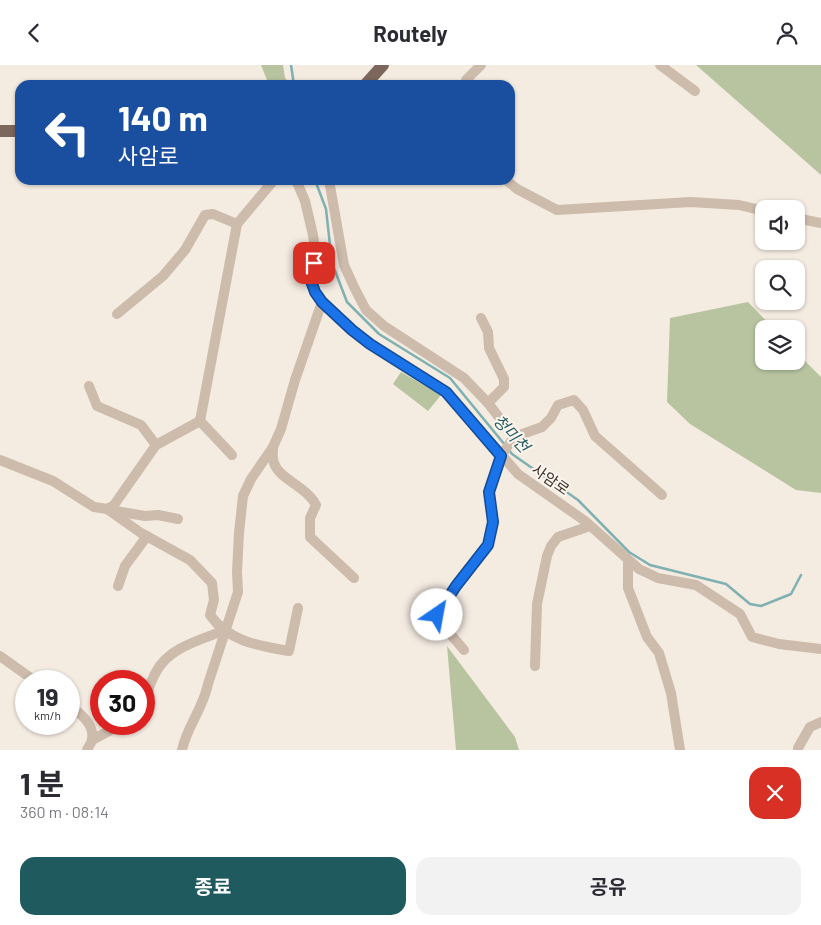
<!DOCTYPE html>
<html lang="ko">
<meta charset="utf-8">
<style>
body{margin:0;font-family:Barlow,"Noto Sans KR",sans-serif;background:#f2f2f3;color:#2b2b33;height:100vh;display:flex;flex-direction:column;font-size:19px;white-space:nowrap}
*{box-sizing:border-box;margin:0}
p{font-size:16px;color:#7c7c81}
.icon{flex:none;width:28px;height:28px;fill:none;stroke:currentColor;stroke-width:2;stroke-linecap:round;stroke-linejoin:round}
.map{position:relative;height:685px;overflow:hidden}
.details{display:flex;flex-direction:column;background:#fff;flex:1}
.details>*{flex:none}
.guide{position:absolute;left:15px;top:15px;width:500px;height:105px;border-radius:15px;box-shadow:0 1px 4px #0004;background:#1a4fa0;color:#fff;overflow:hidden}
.tools{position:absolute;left:755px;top:135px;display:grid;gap:10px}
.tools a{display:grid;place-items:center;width:50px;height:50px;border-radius:10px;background:#fff;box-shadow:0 1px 4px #0004;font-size:25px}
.speed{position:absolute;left:15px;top:605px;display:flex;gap:10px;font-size:25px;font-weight:700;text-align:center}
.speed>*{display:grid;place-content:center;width:65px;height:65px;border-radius:50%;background:#fff;box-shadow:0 1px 4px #0004;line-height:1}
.speed small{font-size:12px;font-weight:400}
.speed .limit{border:8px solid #d22;background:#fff;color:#111}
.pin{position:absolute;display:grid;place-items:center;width:42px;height:42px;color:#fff;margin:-21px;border-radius:10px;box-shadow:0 2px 8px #0006}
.me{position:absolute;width:55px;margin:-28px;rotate:33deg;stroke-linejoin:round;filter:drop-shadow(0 0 4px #0008)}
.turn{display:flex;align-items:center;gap:18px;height:105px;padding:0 20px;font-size:22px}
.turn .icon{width:65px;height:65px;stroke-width:2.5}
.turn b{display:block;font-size:35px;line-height:42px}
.round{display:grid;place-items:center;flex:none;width:52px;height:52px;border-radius:15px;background:#f2f2f3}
.summary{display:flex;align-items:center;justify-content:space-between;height:85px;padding:0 20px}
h1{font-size:30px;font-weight:700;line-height:38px}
.button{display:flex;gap:10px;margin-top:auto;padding:10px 20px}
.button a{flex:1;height:58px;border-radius:15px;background:#1f5a5e;color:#fff;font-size:20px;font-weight:700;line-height:58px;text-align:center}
.button a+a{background:#f2f2f3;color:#2b2b33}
header{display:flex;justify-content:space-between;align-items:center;height:65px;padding:0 20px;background:#fff;font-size:22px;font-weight:700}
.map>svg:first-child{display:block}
.green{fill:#b8c4a0}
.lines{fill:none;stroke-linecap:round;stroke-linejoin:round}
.stream{stroke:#7fb0b2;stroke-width:2.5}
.minor{stroke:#cdbbac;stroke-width:10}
.major{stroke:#7d675c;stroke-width:12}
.route-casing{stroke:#114b97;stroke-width:12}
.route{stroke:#1a73e8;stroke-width:9}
.labels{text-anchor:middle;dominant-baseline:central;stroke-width:4;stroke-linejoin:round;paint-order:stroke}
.street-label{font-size:15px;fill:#3b302b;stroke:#fbf5ee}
.water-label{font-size:16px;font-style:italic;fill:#1f5a5e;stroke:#fbf5ee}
</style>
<header><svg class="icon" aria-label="back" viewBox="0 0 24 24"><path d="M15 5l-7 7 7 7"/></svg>Routely<svg class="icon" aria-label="person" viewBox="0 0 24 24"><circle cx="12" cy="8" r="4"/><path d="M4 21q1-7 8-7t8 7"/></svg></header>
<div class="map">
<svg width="821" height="685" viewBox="0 0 821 685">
<rect width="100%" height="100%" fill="#f4ebe1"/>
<g class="green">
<polygon points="261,0 283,0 285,13 289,17 289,20 269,20"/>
<polygon points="696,0 821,0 821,110"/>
<polygon points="748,237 774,264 764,264 764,296 796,296 796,287 821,312 821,428 796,425 690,359 667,337 670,253"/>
<polygon points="401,307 441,330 428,346 393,319"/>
<polygon points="447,581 515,672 519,685 456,685"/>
</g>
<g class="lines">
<g class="stream">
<polyline points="291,0 294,20"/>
<polyline points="315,115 326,144 332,198 347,237 379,269 450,313 505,380"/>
<polyline points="508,384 512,389 578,435 629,487 650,500 726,519 750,539 761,541 791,529 801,510"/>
</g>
<g class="minor">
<polyline points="660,0 695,26"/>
<polyline points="466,15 481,0"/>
<polyline points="296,115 305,136 313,170 315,184 311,216 315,227 322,237 332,247 370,279 447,327 518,409 585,456 639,504 658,513 696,520 740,549 752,572 779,579 821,584"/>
<polyline points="329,115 344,200 355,224 366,245 384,261 464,313 488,338 514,372"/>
<polyline points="506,115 517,124 557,145 691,137 739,140 764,146"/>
<polyline points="796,153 821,158"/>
<polyline points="117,249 163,211 185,185 205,150 213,149 237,159"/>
<polyline points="481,253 488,267 489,283 504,314 504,322 488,338"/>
<polyline points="89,321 97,341 141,360 156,380"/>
<polyline points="200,356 237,159 274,115"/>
<polyline points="200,356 232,390"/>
<path d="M273 382C273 387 272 394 274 398 279 414 306 421 316 440L310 453V472L354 513"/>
<polyline points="0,395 53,416 94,442 107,444 114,440 156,380 200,356"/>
<path d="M107 444 141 468 190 495 212 518 214 535 210 550C229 577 260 581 289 586L298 543"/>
<polyline points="110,445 145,451 158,450 178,454"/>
<polyline points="628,495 628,523 647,572 659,588 671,628 680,685"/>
<polyline points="118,521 125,501 147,471"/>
<polyline points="464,585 440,557 437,548 455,521 488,480 493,457 489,427 501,391 514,372 542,362 551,353 558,340 574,335 583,345 595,371 662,430"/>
<polyline points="0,591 35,616"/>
<polyline points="535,601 537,539 547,491 551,481 558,472 590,461"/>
<path d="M144 635C148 626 151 616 156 607 169 582 201 575 225 565"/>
<path d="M69 639C79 648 95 659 92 674 92 678 88 682 87 685"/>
<polyline points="92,675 122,659"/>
<polyline points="798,683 810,662 821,657"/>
<path d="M182 685C187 661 203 644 208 619L238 527 237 507 239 468 243 431 251 414 273 382 281 364 295 315 322 237"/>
</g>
<g class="major">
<polyline points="365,20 383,0"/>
<polyline points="0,66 20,66"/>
</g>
</g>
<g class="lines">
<g class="route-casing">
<polyline id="route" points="314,198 311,216 315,227 322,237 352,265 370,279 446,327 501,391 489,427 493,457 488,480 456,521 437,550"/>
</g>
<use href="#route" class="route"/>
</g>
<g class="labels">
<g class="street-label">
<text transform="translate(551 414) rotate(35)">사암로</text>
</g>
<g class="water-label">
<text transform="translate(512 368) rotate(47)">청미천</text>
</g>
</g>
</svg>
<div class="tools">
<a><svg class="icon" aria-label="sound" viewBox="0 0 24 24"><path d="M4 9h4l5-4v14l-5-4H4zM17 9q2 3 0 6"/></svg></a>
<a><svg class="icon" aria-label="search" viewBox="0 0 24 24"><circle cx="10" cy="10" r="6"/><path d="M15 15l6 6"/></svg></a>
<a><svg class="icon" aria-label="layers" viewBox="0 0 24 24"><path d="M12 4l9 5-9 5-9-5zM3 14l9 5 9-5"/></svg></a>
</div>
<div class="speed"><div>19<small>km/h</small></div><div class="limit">30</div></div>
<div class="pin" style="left:314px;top:198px;background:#d93025"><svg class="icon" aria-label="arrive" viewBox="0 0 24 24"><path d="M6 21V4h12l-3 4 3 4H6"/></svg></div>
<svg class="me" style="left:437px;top:550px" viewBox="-20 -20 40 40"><circle r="19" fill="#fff"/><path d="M0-13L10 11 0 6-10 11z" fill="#1a73e8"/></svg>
<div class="guide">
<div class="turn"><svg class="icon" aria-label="left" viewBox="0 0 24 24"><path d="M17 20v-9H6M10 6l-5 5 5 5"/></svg><div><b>140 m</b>사암로</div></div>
</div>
</div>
<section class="details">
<div class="summary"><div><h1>1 분</h1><p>360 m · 08:14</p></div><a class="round" style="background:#d93025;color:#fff"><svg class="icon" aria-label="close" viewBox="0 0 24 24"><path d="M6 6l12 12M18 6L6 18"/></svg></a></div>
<div class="button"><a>종료</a><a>공유</a></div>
</section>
